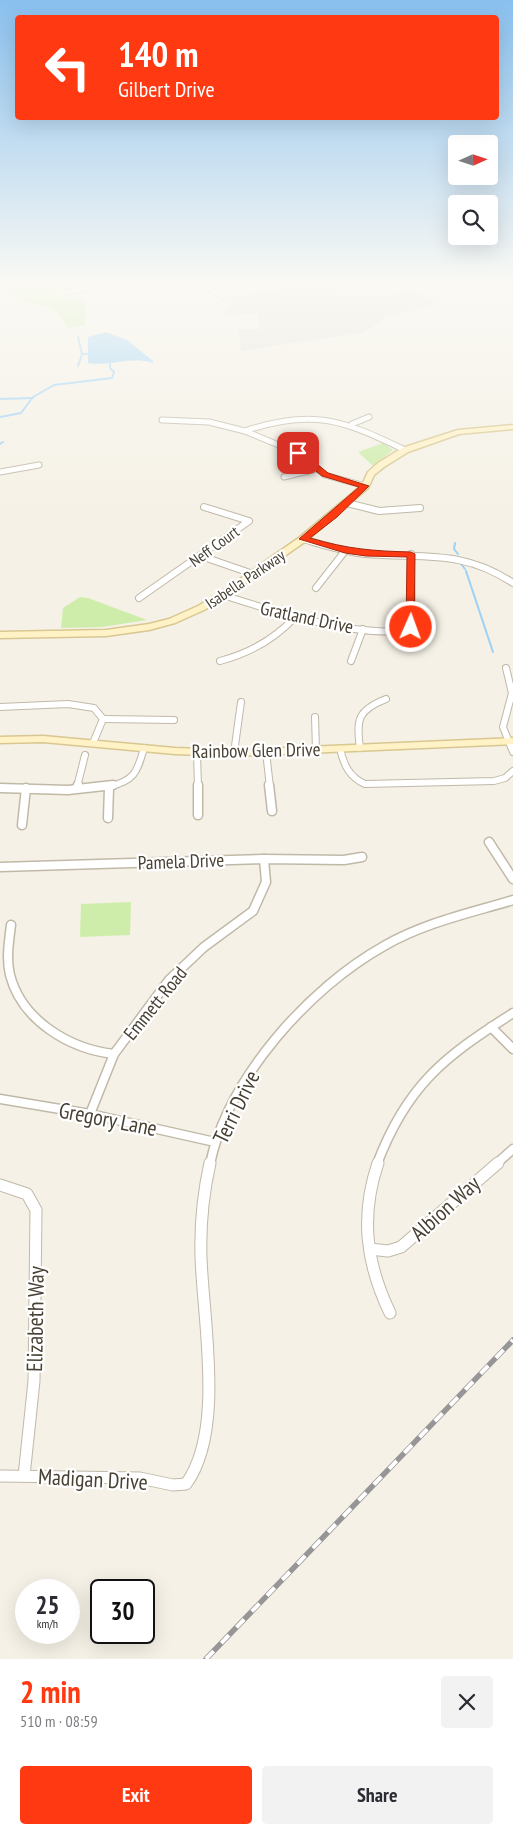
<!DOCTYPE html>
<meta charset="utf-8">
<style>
body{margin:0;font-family:"PT Sans Narrow",sans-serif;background:#f2f2f3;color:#2b2b33;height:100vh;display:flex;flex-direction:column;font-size:19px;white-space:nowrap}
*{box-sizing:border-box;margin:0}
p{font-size:16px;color:#7c7c81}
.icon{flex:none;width:28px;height:28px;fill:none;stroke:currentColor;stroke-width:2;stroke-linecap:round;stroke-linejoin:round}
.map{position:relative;height:1659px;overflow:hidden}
.drawer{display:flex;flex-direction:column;background:#fff;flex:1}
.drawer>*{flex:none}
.guide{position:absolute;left:15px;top:15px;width:484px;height:105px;border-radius:5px;box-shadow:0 5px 20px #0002;background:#ff3a13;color:#fff;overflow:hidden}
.needle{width:32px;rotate:87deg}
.fabs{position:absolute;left:448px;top:135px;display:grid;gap:10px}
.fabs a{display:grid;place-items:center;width:50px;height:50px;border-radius:5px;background:#fff;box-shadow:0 5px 20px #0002;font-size:25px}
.speed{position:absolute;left:15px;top:1579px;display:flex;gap:10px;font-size:25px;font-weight:700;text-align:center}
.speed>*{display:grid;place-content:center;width:65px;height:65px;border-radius:50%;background:#fff;box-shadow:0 5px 20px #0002;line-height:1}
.speed small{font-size:12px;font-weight:400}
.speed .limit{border:2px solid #111;border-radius:8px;background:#fff;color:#111}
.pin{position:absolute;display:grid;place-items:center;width:42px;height:42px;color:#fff;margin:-21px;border-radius:10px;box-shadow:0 2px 8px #0006}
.me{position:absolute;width:55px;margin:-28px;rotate:2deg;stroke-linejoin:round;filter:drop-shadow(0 0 4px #0008)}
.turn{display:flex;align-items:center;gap:18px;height:105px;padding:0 20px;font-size:22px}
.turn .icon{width:65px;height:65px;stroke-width:2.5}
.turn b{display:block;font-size:35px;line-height:42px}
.round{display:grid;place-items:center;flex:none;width:52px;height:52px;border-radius:5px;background:#f2f2f3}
.head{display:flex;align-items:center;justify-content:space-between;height:85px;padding:0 20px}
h1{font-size:30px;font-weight:800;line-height:38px;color:#ff3a13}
.primary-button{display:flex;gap:10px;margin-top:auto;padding:10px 20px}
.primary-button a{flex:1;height:58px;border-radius:5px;background:#ff3a13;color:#fff;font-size:20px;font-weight:800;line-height:58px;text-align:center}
.primary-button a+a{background:#f2f2f3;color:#2b2b33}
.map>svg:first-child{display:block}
.industrial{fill:#e7e2db}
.green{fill:#ceedab}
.water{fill:#9cd1f8}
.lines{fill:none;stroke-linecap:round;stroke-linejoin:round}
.stream{stroke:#9cd1f8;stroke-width:2}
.street-far3-casing{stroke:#c1b9a8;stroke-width:7}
.street-far2-casing{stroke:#c1b9a8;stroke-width:8}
.street-far1-casing{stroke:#c1b9a8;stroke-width:11}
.street-casing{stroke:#c1b9a8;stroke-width:13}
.secondary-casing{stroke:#d9c791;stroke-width:3}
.street-far3{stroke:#fff;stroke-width:5}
.street-far2{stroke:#fff;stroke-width:6}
.street-far1{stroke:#fff;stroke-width:8}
.street{stroke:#fff;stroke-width:11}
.secondary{fill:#fff2c6;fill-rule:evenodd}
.rail-casing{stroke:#969696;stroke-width:5.5}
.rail{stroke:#fff;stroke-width:4;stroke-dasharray:11;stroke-linecap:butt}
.route{fill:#ff3a13;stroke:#a6260c}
.labels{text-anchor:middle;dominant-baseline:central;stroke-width:4.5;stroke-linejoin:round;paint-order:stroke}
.far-street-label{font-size:16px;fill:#484134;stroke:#fff}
.street-label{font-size:19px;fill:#484134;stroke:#fff}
.near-street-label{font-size:22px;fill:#484134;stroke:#fff}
</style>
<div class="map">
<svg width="513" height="1659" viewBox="0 0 513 1659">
<rect width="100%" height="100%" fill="#f5f1e6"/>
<polygon class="industrial" points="328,287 336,294 348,297 409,292 423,293 437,305 388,316 364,332 241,351 238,329 260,329 258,314 221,315 235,296 292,288"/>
<g class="green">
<path d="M0 280H104L55 290V293C66 299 74 294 86 302L85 325 68 328C54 301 46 311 23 300 15 296 8 289 0 284Z"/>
<polygon points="383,443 393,450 373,466 358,452"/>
<polygon points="80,597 88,598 147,620 102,627 61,628 63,608"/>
<polygon points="131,902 130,935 80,937 81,904"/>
</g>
<path class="water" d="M106 332 127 340 153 361V363C133 355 110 367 88 363V337Z"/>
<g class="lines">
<g class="stream">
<polyline points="78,337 82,354"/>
<polyline points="78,366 82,354 91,354"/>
<polyline points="0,399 33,398"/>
<polyline points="0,417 21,413 33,397 54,385 112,378 114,372 110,368 110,361"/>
<polyline points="0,444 3,442"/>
<polyline points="455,543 454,549 458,554"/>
<polyline points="461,564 465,569"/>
<polyline points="466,571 493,652"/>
</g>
<g class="street-far3-casing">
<g id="street-far3">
<polyline points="192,280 226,298"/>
<polyline points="68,292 119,280"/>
<polyline points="162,420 209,422 245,431 298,453 325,475 365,486"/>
<polyline points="352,424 369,417"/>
<path d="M245 431C312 408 343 420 405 450"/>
<polyline points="0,472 39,465"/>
<polyline points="284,477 316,469"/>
</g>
</g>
<g class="street-far2-casing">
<g id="street-far2">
<polyline points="347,503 379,511 420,508"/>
<path d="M303 539C324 545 345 552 366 554 423 559 462 549 513 583"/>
<polyline points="201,556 253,574"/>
<polyline points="316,588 345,551"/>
<path d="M223 595C272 611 357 638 408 630L412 622 411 554"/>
<polyline points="139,598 249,521 204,507"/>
<path d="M220 661C250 653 274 640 295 617"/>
<polyline points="351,661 363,629"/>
<polyline points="506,668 512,693 503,727 513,752"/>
<polyline points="0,707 68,704 94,708 103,719 93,743"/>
<polyline points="315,717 316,750"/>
<polyline points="103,719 174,720"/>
<path d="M360 748C356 719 358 710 386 699"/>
<path d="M340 749C344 765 349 777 365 784L494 781 505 778 513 771"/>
<polyline points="266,752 270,787"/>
<polyline points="197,753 198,787"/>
<polyline points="234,753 241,702"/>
<polyline points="77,787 85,755"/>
<path d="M108 787C134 781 137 773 144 748"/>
</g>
</g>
<g class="street-far1-casing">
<g id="street-far1">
<polyline points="198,785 198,815"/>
<polyline points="269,785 272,811"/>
<polyline points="0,788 68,790 113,785"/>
<polyline points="77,788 78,785"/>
<polyline points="108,818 109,788"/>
<polyline points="22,825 26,788"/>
<polyline points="489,842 513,879"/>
<polyline points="0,867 264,859 344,860 362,857"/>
<path d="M11 925C9 941 6 959 10 975 22 1021 70 1049 114 1054"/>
<polyline points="491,1027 513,1049"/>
<polyline points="0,1099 90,1114 215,1142"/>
<polyline points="90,1114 114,1054 169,980 204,947 253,911 266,882 264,859"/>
<path d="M210 1164C228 1078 309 988 384 946 423 923 470 913 513 900"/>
<path d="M377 1164C407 1085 444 1057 513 1013"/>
<polyline points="496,1164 513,1149"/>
</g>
</g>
<g class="street-casing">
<g id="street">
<path d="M378 1163C360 1216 366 1263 390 1313"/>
<polyline points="0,1185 27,1194 36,1210 34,1381 24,1476"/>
<polyline points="370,1249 388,1251 401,1247 498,1163"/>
<path d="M0 1476 140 1478 173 1485 186 1484C225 1431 203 1321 201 1257 200 1225 203 1194 210 1163"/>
</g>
</g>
<g class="secondary-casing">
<g id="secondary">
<polygon points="513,425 513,429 459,434 408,452 384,467 374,475 368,488 306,541 226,597 204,610 175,623 149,630 106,636 0,638 0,632 106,630 149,624 169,619 198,606 220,593 300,537 362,485 368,472 378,463 402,448 458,430"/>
<polygon points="43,736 175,748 234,750 513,738 513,744 234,756 175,754 43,742 0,743 0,737"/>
</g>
</g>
<use href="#street-far3" class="street-far3"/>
<use href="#street-far2" class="street-far2"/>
<use href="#street-far1" class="street-far1"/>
<use href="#street" class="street"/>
<use href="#secondary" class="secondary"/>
<g class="rail-casing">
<polyline id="rail" points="206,1659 513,1340"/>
</g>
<use href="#rail" class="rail"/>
</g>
<linearGradient id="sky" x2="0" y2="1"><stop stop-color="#89c0ee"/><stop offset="0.55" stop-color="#faf9f4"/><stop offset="1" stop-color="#faf9f4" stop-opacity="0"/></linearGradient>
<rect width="513" height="513" fill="url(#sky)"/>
<path class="route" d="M295 451H301L328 473 369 486 337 517 310 538C348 549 372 551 411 552L415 554 414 629 406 627 407 557 366 556 345 553 299 539 359 487 322 476 295 454Z"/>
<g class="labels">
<g class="far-street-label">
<text transform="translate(214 546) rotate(-36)">Neff Court</text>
<text transform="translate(245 579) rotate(-34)">Isabella Parkway</text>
</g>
<g class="street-label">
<text transform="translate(307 617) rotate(12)">Gratland Drive</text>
<text transform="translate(256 750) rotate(-1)">Rainbow Glen Drive</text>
<text transform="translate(181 861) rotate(-2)">Pamela Drive</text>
<text transform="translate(155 1003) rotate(-51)">Emmett Road</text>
</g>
<g class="near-street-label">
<text transform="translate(236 1107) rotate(-64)">Terri Drive</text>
<text transform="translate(108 1119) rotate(11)">Gregory Lane</text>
<text transform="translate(445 1208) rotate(-42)">Albion Way</text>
<text transform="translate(35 1319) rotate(-89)">Elizabeth Way</text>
<text transform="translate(93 1479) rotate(3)">Madigan Drive</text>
</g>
</g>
</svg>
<div class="fabs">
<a><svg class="needle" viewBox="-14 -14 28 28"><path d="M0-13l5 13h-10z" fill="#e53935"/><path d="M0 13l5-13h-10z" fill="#7c7c81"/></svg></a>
<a><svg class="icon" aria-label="search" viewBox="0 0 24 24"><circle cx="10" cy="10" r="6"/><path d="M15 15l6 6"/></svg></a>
</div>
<div class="speed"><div>25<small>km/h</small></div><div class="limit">30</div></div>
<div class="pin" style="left:298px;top:453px;background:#d93025"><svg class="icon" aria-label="arrive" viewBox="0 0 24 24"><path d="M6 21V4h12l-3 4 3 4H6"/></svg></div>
<svg class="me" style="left:411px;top:627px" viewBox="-20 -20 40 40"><circle r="17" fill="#ff3a13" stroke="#fff" stroke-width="3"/><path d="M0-11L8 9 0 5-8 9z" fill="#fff"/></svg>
<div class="guide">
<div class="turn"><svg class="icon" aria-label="left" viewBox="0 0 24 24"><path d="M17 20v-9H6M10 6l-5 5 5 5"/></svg><div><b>140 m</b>Gilbert Drive</div></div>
</div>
</div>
<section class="drawer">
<div class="head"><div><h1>2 min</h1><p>510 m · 08:59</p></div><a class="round"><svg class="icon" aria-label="close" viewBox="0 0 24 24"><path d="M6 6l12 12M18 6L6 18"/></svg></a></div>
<div class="primary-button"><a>Exit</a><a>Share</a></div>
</section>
